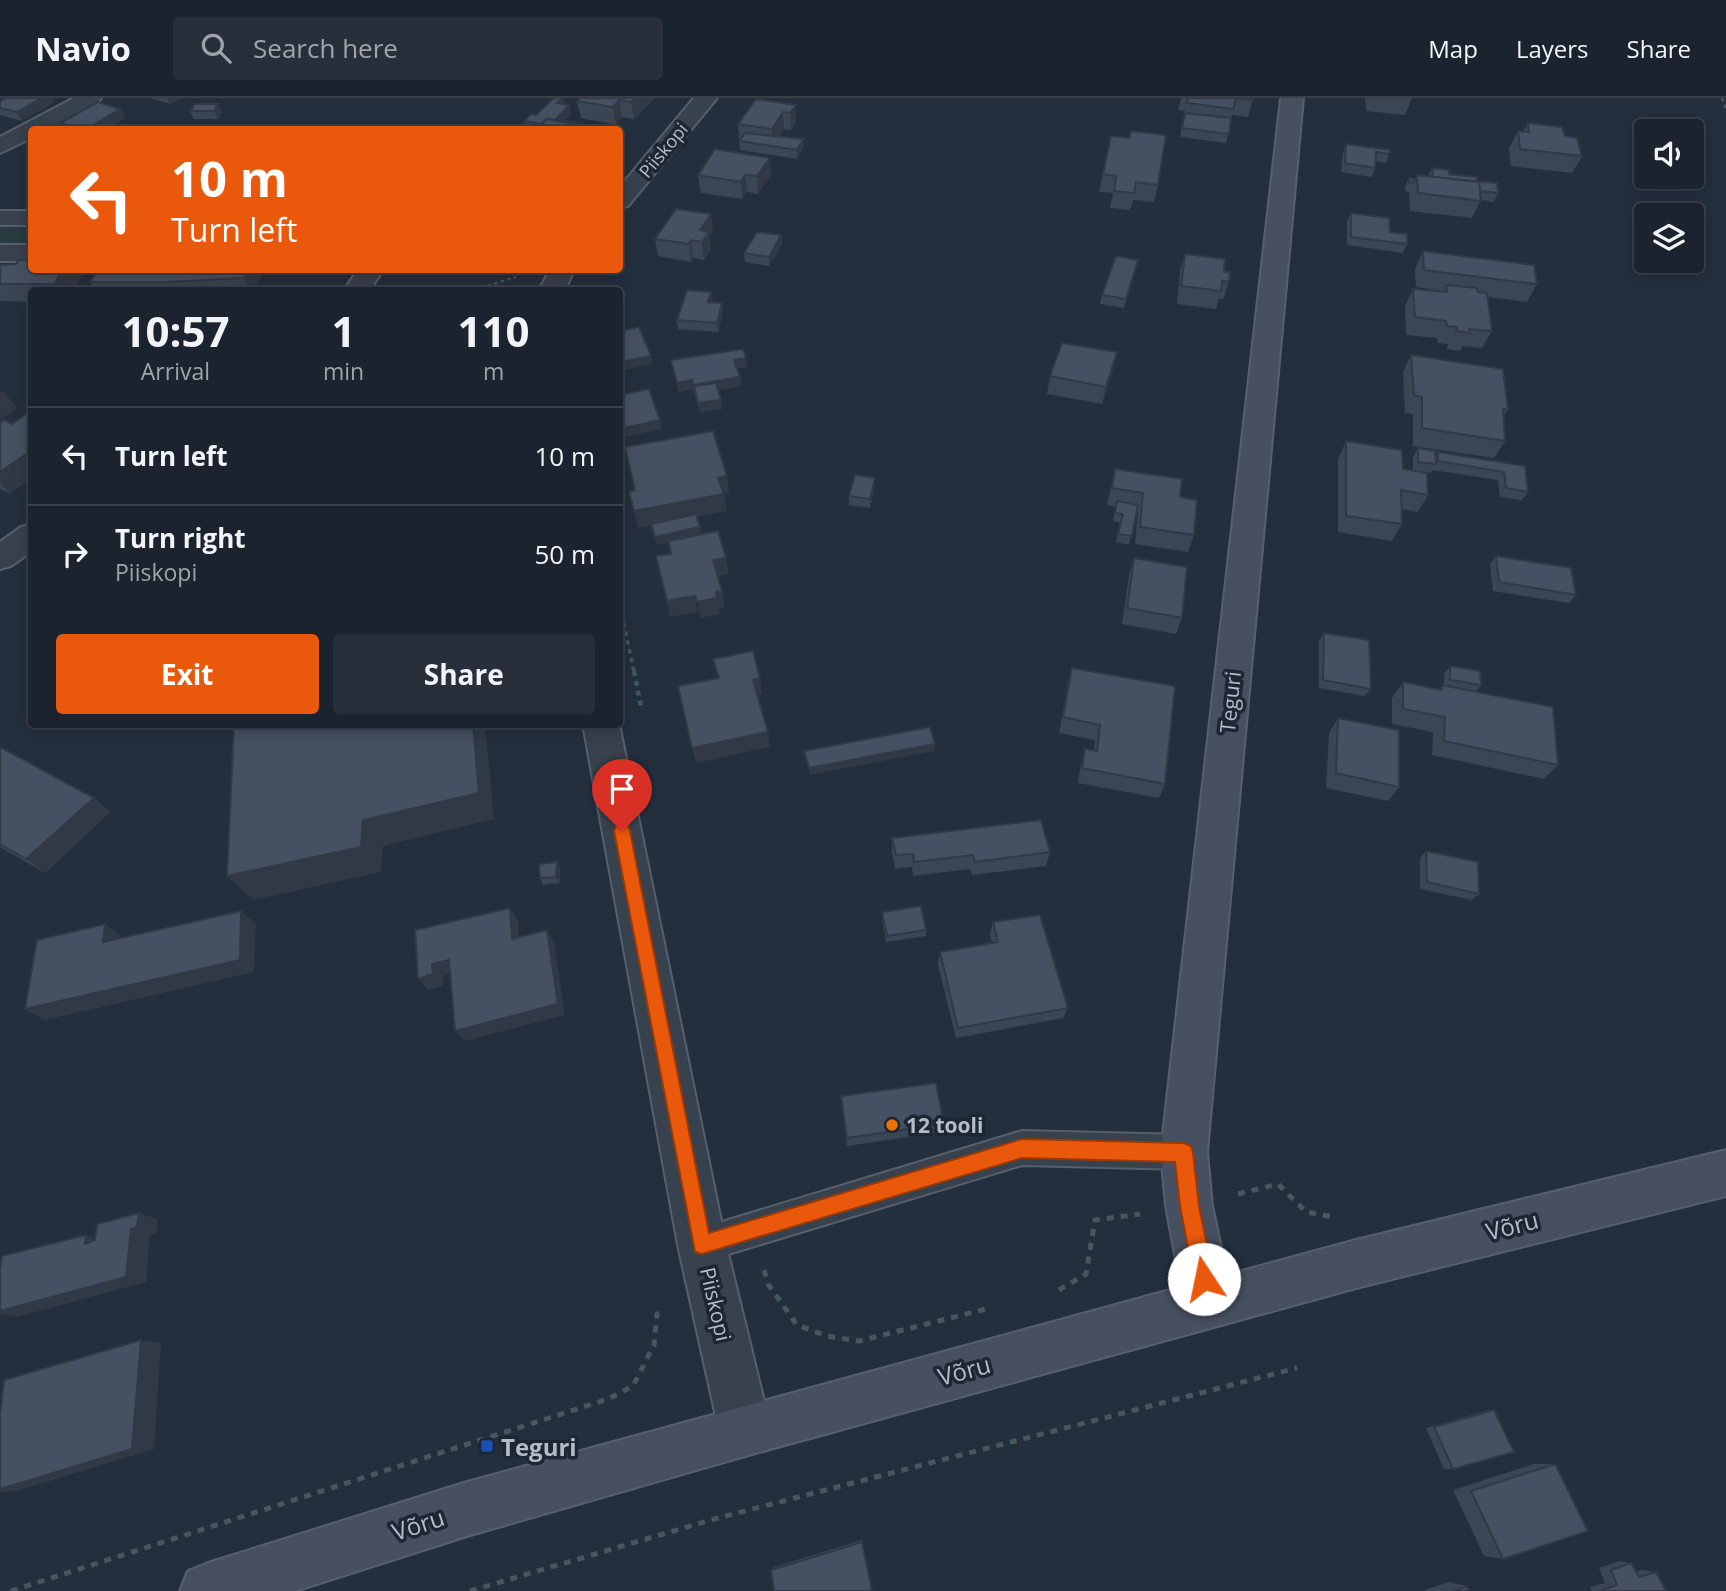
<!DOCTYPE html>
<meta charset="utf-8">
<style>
body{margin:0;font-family:"Open Sans",sans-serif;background:#282f3a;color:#f1f3f6;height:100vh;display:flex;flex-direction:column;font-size:26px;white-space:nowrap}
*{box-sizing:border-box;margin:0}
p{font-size:23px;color:#a0a4aa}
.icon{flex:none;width:38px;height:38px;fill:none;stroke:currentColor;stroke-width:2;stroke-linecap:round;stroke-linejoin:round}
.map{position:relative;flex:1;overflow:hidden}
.details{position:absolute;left:28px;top:189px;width:595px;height:441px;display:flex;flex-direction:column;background:#1b232e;border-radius:7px;box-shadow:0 4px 18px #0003,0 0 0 2px #39404a}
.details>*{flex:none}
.banner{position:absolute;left:28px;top:28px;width:595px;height:147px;border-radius:7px;box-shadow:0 4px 18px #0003,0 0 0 2px #39404a;background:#ea580c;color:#fff;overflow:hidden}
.controls{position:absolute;left:1634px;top:21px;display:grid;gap:14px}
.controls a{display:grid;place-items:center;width:70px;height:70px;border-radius:7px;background:#1b232e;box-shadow:0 4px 18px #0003,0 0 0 2px #39404a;font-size:35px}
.pin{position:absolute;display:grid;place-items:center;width:60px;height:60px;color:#fff;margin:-72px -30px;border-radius:50% 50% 50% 0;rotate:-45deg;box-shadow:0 0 7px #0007}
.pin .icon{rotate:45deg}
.me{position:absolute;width:77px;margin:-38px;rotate:349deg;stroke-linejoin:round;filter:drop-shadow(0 0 5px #0008)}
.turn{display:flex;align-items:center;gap:24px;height:147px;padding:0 28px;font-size:32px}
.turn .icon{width:91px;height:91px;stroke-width:2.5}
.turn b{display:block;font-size:49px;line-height:60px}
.eta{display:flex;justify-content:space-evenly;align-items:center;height:119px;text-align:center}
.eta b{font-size:42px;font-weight:700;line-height:49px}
.cta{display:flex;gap:14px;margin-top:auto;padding:14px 28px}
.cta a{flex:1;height:80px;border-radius:7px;background:#ea580c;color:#fff;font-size:28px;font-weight:700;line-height:80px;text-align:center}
.cta a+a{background:#282f3a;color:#f1f3f6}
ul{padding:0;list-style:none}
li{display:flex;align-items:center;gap:21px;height:98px;padding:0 28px;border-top:2px solid #39404a}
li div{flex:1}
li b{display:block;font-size:26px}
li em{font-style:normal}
header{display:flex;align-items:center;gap:42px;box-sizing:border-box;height:98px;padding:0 35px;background:#1b232e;border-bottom:2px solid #39404a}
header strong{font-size:33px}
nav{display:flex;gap:38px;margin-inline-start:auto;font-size:24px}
.search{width:490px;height:63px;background:#282f3a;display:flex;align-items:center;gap:18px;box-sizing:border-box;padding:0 24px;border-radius:7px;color:#a0a4aa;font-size:26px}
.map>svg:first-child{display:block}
.green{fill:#263c3f}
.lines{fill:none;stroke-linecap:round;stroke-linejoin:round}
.lane-casing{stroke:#565f6c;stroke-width:4}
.street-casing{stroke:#565f6c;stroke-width:4}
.secondary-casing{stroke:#565f6c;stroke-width:4}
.path-far3{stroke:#44595c;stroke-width:2.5;stroke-dasharray:3.5 3.5;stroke-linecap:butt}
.path-far2{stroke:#44595c;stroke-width:3.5;stroke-dasharray:4.5 4.5;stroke-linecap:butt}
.path-far1{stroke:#44595c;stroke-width:4.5;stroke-dasharray:5 5;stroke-linecap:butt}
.path{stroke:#44595c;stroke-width:5;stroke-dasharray:7 7;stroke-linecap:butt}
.lane{fill:#38414e;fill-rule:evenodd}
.street{fill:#38414e;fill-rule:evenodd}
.secondary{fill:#465061;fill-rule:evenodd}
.wall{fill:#3b4654}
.shaded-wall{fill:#303945}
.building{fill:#455162;stroke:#303945;stroke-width:2}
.route{fill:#ea580c;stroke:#983908;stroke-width:2}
.food-dot{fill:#e8710a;stroke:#1d2633;stroke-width:2.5}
.transit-dot{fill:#1a4fb4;stroke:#1d2633;stroke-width:2.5}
.labels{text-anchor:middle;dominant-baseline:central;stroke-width:7;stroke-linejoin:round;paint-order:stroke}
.far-street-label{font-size:18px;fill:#b4bcc9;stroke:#1d2633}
.street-label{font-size:21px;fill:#b4bcc9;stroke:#1d2633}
.poi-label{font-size:21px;font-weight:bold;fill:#b4bcc9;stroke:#1d2633;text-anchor:start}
.near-street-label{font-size:24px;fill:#b4bcc9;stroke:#1d2633}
.near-poi-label{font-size:24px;font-weight:bold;fill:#b4bcc9;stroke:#1d2633;text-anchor:start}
</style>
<header>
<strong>Navio</strong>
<div class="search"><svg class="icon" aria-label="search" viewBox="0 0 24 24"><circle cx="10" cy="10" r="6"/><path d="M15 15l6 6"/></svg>Search here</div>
<nav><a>Map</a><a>Layers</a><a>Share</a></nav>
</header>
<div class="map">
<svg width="1726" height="1493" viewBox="0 0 1726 1493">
<rect width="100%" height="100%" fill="#242f3e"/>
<rect class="green" x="0" y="120" width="31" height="35"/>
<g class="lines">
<g class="lane-casing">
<polygon id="lane" points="1022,1033 1184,1037 1196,1042 1201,1054 1196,1066 1184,1071 1022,1067 702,1164 690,1159 685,1147 690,1135 702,1130"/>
</g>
<g class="street-casing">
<g id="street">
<polygon points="74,0 101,0 98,5 48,32 32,32 32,40 0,55 0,39"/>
<polygon points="694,0 717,0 628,108 620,110 620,89"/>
<rect x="0" y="113" width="32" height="14"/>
<rect x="0" y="147" width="32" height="16"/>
<polygon points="358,172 383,172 370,192 344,192"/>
<polygon points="550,172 574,172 565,192 539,192"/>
<polygon points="32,426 32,453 11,468 0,471 0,444 21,429"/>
<polygon points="583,626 619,626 726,1147 771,1332 763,1350 745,1358 727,1350 719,1332 678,1147"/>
</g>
</g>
<g class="secondary-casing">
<polygon id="secondary" points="1281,0 1303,0 1207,1054 1212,1108 1227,1177 1356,1142 1726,1052 1726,1098 1356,1190 745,1358 467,1438 295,1493 180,1493 188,1473 208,1465 467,1384 1181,1189 1166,1108 1161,1054"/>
</g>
<g class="path-far3">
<polyline points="1722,0 1726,12"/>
<polyline points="474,192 516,179"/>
</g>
<polyline class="path-far2" points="620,507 634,574"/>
<polyline class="path-far1" points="634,573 641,609"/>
<g class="path">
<polyline points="1238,1096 1278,1086 1306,1114 1334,1119"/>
<polyline points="764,1172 768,1186 797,1227 827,1238 859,1243 990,1210"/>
<polyline points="1059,1192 1086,1176 1095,1122 1140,1116"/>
<polyline points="11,1493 608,1301 633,1288 654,1247 657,1216 666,1214"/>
<polyline points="470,1493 714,1421 1297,1270"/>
</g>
<use href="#lane" class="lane"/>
<use href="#street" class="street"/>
<use href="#secondary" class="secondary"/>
</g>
<g class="wall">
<polygon points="6,0 53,0 55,4 22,23 0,17 0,3"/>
<polygon points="150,0 181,0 170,6"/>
<polygon points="550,0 563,0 564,6 569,7 571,16 565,22 582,26 587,32 526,32 524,23 536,17 553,1"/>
<polygon points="655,0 634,21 622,19 616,27 581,20 577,3"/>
<polygon points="1181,0 1253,0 1248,19 1232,17 1226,45 1180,39 1185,13 1178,12"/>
<polygon points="1365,0 1412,0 1405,17 1366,13"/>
<polygon points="195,6 222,15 218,21 194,21 190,13"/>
<polygon points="796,7 796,24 791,32 784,31 779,38 804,41 804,49 797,61 740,52 738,26"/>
<polygon points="120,11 125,20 105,32 64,32 60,25"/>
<polygon points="1528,25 1565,38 1582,58 1572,75 1511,68 1509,50 1518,33 1523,34"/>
<polygon points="1111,38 1129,40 1158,87 1154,104 1133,102 1130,112 1110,110 1113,95 1099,94"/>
<polygon points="1346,46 1389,56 1386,65 1376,63 1375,70 1372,79 1341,74 1343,55"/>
<polygon points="1432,70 1449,76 1477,83 1498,95 1494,104 1481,102 1472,120 1410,113 1409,94 1405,93 1405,89 1409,80 1415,81 1417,77 1428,78"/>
<polygon points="698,77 771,77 758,96 747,94 742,101 701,95"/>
<polygon points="1351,115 1390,134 1407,146 1403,155 1347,147 1347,124"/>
<polygon points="713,134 709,138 711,151 704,162 693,160 691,164 658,158 655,141"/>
<polygon points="781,137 782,146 769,168 745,164 744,155"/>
<polygon points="1423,153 1537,186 1527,204 1488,199 1492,233 1482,250 1462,248 1460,253 1447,251 1448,246 1438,245 1437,240 1406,237 1405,208 1413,191 1443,193 1416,189 1415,171"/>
<polygon points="1185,156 1224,174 1229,184 1223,201 1219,201 1216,211 1177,206 1180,173"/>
<polygon points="1136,171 1124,210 1100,206 1102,197"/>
<polygon points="264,172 255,192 96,192 90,184"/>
<polygon points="82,178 73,192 32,192 32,204 0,203 0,186"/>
<polygon points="713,203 712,204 722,205 723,214 718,234 678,231 677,222"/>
<polygon points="1411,257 1508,312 1503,319 1505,343 1494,360 1413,348 1413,316 1405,315 1403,274"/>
<polygon points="671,262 747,269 737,270 740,279 741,288 718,292 722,311 700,314 693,291 679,294"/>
<polygon points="1113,272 1102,306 1047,296 1050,278"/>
<polygon points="0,325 10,395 0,391"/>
<polygon points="1346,343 1403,371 1428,397 1418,414 1401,411 1402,426 1392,443 1338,434 1338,361"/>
<polygon points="1418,350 1436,358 1438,354 1525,368 1528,394 1522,402 1500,399 1498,382 1433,372 1431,375 1413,372 1413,359"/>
<polygon points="1115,371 1180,399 1194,437 1188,454 1135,446 1138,412 1137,412 1129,447 1116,444 1120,425 1113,423 1116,409 1107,407"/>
<polygon points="875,388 870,410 849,407 849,398"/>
<polygon points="1496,458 1576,497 1569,505 1493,493 1490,466"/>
<polygon points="1134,460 1182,520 1176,536 1122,526 1129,477"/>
<polygon points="1324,535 1371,591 1365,598 1319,590 1319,543"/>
<polygon points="1450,568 1481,587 1476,594 1558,667 1544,681 1432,657 1433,634 1392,626 1392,600 1403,584 1439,591 1442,587 1444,588 1444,576"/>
<polygon points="1072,570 1165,686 1159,700 1078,685 1081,666 1085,651 1094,653 1095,642 1059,635 1068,585"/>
<polygon points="1338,620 1399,689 1388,703 1326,690 1329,635"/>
<polygon points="0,651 94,700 110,714 45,775 0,749"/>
<polygon points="892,740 1050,754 1046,768 972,777 970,771 913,778 912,769 895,771 892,754"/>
<polygon points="1426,753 1479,796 1472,802 1420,791 1420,760"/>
<polygon points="557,764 560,770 560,785 543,787 540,780"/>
<polygon points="882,814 926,832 926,838 886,844 882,820"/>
<polygon points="993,824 1068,910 1063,920 956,940 938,866 940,854 992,845 990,836"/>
<polygon points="841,998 944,1026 942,1034 847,1048"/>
<polygon points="1494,1312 1453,1371 1444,1371 1426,1330 1485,1313"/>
<polygon points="1534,1366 1555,1366 1503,1461 1484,1458 1453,1392"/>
<polygon points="862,1442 872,1493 771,1472 774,1469"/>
<polygon points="1619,1463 1631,1465 1636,1474 1643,1472 1656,1474 1666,1493 1592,1493 1590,1489 1605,1485 1599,1470"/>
<polygon points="1448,1484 1467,1488 1469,1493 1423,1493"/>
</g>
<g class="shaded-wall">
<polygon points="42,0 53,0 55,4 22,23 17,14"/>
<polygon points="167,0 181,0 170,6"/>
<polygon points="562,0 563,0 565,8 557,5"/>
<polygon points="635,0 655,0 634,21 631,4"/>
<polygon points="619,2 622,19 616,27 613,9"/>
<polygon points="218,6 222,15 218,21 214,13"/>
<polygon points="569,7 571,16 558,30 556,21"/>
<polygon points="796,7 796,24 791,32 790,15"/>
<polygon points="120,11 125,20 105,32 85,32"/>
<polygon points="783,14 784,31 773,48 772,31"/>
<polygon points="804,41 804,49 797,61 797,52"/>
<polygon points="770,60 771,77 758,96 757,78"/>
<polygon points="745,77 747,94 742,101 741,84"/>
<polygon points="711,116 713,134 709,138 711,151 704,162 700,132"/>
<polygon points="781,137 782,146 769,168 769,159"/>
<polygon points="691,142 693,160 691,164 689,146"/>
<polygon points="63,172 78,172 82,178 73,192 58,192 54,186"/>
<polygon points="247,172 264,172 255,192 250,192 244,180"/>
<polygon points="711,194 713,203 709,213 708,204"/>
<polygon points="722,205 723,214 718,234 717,225"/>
<polygon points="1117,254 1113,272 1102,306 1106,289"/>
<polygon points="651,258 653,266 620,273 620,264"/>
<polygon points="746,260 747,269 736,271 734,262"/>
<polygon points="740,279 741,288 696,295 694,288 694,295 693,287"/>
<polygon points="692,282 693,291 679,294 677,285"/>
<polygon points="3,293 17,310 0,322 0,295"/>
<polygon points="721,302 722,311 700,314 698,305"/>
<polygon points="660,322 662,331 622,339 620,331"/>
<polygon points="32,352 32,380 10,395 0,385 0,374"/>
<polygon points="727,378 729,395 721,397 718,380"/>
<polygon points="875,380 875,388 870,410 870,401"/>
<polygon points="724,396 727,413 638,430 634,413"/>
<polygon points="700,429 702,438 657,447 655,439"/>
<polygon points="726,460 729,476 716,479 713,462"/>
<polygon points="722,493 725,509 719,511 720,516 700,520 697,504 716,494"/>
<polygon points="695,498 698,514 670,519 667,503"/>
<polygon points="760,580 762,596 755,597 753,582"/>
<polygon points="473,626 485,626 494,721 383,748 381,774 253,802 227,778 363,722"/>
<polygon points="768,634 770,649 696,665 692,650"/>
<polygon points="935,646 934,653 809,677 809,670"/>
<polygon points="94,700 110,714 45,775 26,761"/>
<polygon points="557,764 560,770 560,785 556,779"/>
<polygon points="510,810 518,823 520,853 512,841"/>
<polygon points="241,813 256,826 254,874 45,922 25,911"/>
<polygon points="105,826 122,839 121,856 103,844"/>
<polygon points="547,832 554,844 565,917 465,943 455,933"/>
<polygon points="449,862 459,873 443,878 443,888 428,892 418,881 432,866"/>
<polygon points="139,1115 158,1121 157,1135 150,1137 146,1184 17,1219 0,1216 0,1213 131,1131"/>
<polygon points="86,1137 107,1143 85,1146"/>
<polygon points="141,1242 161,1245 154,1351 17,1393 0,1394 0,1391"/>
</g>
<g class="building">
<polygon points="6,0 42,0 17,14 0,10 0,3"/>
<polygon points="554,0 562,0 557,5 569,7 556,21 582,26 581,27 547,21 541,26 524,23 531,16 536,17"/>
<polygon points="580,0 635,0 631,4 619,2 613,9 577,3"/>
<polygon points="1188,0 1253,0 1253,2 1236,0 1233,11 1187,5"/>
<polygon points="756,1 796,7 790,15 783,14 772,31 738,26"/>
<polygon points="98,4 120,11 85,32 60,25"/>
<polygon points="195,6 218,6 214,13 190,13"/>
<polygon points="1185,15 1231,20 1229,36 1182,30"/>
<polygon points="547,21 586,28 582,32 536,32"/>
<polygon points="1528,25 1562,29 1565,38 1577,40 1582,58 1520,51 1518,33 1529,34"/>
<polygon points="1131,33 1166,37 1158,87 1136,84 1134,95 1114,93 1116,78 1103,76 1111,38 1129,40"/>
<polygon points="745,35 804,41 797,52 739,43"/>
<polygon points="1346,46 1390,52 1389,56 1376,54 1375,70 1345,65"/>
<polygon points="715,51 770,60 757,78 745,77 741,84 698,77"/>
<polygon points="1432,70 1449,72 1449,76 1477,79 1477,83 1497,85 1498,95 1480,93 1479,84 1433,79"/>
<polygon points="1417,77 1479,84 1481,103 1418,95"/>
<polygon points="1409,80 1415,81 1413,85 1409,84"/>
<polygon points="676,111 711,116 700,132 709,134 702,144 691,142 689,146 655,141"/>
<polygon points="1351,115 1389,120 1390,134 1407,136 1407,146 1351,139"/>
<polygon points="757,134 781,137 769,159 744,155"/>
<polygon points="1423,153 1534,167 1537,186 1424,172"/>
<polygon points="1185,156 1225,161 1224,174 1230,174 1229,184 1222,183 1221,193 1181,188"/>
<polygon points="1116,158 1138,162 1126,201 1102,197"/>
<polygon points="32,161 32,172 63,172 54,186 0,186 0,167 16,166 19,162"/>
<polygon points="98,172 247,172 244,180 168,184 90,184"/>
<polygon points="1446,187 1476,190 1478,194 1487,195 1492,233 1469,231 1470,235 1456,233 1457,229 1447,228 1446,223 1415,219 1413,191 1447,194"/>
<polygon points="687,192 711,194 708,204 722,205 717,225 677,222"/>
<polygon points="639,229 651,258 620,264 620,233"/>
<polygon points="1062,245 1117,254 1106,289 1050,278"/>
<polygon points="743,251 746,260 734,262 740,279 693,287 692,282 677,285 671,262"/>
<polygon points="1411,257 1503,271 1508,312 1503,311 1505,343 1422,330 1422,299 1414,297"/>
<polygon points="716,285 721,302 698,305 694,288"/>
<polygon points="649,291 660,322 620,331 620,297"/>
<polygon points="26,316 32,318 32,352 0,374 0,325 4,322 12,326"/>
<polygon points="713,333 727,378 718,380 724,396 634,413 629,394 635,392 625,349"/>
<polygon points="1346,343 1402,352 1403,371 1427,375 1428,397 1401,392 1402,426 1346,418"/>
<polygon points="1418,350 1435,353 1436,366 1418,364"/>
<polygon points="1438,354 1525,368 1528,394 1506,390 1504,374 1438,363"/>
<polygon points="1115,371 1182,381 1180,399 1197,402 1194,437 1140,429 1143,395 1112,390"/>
<polygon points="855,377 875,380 870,401 849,398"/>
<polygon points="1117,403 1138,407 1132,438 1118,436 1123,416 1115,415"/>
<polygon points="696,416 700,429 655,439 651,426"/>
<polygon points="718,433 726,460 713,462 722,493 716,494 717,500 697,504 695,498 667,503 656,458 671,456 669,443"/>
<polygon points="1496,458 1571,470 1576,497 1499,484"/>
<polygon points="1134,460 1187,469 1182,520 1127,510"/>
<polygon points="1324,535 1369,542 1371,591 1323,582"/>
<polygon points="753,553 760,580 753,582 768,634 692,650 678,588 719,580 713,561"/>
<polygon points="1450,568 1480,573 1481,587 1450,582"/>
<polygon points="1072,570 1175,588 1165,686 1082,670 1085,651 1097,653 1100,627 1063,619"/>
<polygon points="1403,584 1442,592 1442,587 1553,609 1558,667 1444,643 1445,619 1403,611"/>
<polygon points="1338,620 1399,632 1399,689 1336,675"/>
<polygon points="234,626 473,626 479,695 363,722 361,749 227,778"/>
<polygon points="930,629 935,646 809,670 804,653"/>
<polygon points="2,650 94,700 26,761 0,746 0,651"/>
<polygon points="1041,722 1050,754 975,764 973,757 914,764 913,756 896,757 892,740"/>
<polygon points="1426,753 1478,764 1479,796 1427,784"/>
<polygon points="557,764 556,779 540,780 539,766"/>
<polygon points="921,808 926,832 887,838 882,814"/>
<polygon points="510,810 512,841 547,832 558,906 455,933 449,862 432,866 433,876 418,881 415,832"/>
<polygon points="241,813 240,862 25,911 37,842 105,826 103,844"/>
<polygon points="1040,817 1068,910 958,930 940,854 998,844 993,824"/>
<polygon points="936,985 944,1026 847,1040 841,998"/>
<polygon points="139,1115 137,1129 131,1131 126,1179 0,1213 0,1172 2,1158 86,1137 85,1146 95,1142 97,1126"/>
<polygon points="141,1242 132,1351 0,1391 0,1318 4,1282"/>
<polygon points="1494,1312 1514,1354 1453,1371 1434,1329"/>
<polygon points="1555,1366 1588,1433 1503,1461 1471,1393"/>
<polygon points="862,1444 872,1493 774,1493 771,1472"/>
<polygon points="1631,1465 1639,1479 1656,1474 1666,1493 1603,1493 1602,1492 1617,1487 1611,1472"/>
<polygon points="1467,1488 1469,1493 1454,1493"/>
</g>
<polygon class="route" points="622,726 628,728 630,733 709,1135 1022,1041 1184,1045 1191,1048 1193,1054 1199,1108 1214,1181 1211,1188 1204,1191 1197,1188 1194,1181 1180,1108 1175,1064 1022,1060 702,1156 695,1154 614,733 616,728"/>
<circle class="food-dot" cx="892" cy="1027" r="7"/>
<rect class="transit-dot" x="480" y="1341" width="14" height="14" rx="3.5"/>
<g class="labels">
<g class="far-street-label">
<text transform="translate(663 52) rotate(-50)">Piiskopi</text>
</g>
<g class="street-label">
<text transform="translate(1230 604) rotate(-84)">Teguri</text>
<text transform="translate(716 1206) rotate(77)">Piiskopi</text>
</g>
<g class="poi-label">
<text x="906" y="1027">12 tooli</text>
</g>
<g class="near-street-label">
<text transform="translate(1512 1127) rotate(-14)">Võru</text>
<text transform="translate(964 1272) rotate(-15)">Võru</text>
<text transform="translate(418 1426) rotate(-18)">Võru</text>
</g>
<g class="near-poi-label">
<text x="501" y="1348">Teguri</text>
</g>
</g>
</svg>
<div class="controls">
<a><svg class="icon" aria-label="sound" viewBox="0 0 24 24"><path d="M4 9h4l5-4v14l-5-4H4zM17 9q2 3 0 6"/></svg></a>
<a><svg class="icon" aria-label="layers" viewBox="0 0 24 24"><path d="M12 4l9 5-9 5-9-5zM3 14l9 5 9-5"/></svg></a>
</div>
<div class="pin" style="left:622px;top:733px;background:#d93025"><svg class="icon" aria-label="arrive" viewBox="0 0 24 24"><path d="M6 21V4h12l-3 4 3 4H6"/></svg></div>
<svg class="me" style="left:1204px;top:1181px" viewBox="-20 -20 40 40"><circle r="19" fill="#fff"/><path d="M0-13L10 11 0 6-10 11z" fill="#ea580c"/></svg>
<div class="banner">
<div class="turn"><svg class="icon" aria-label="left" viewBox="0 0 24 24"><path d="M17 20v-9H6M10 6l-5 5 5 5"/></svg><div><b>10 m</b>Turn left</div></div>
</div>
<section class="details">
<div class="eta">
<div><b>10:57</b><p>Arrival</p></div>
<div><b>1</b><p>min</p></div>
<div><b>110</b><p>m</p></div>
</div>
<ul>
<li><svg class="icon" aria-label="left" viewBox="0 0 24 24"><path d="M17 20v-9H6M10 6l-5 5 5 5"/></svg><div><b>Turn left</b></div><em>10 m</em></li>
<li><svg class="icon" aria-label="right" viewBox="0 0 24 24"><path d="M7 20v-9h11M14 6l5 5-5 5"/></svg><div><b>Turn right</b><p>Piiskopi</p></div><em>50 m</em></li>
</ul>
<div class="cta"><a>Exit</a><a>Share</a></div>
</section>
</div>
